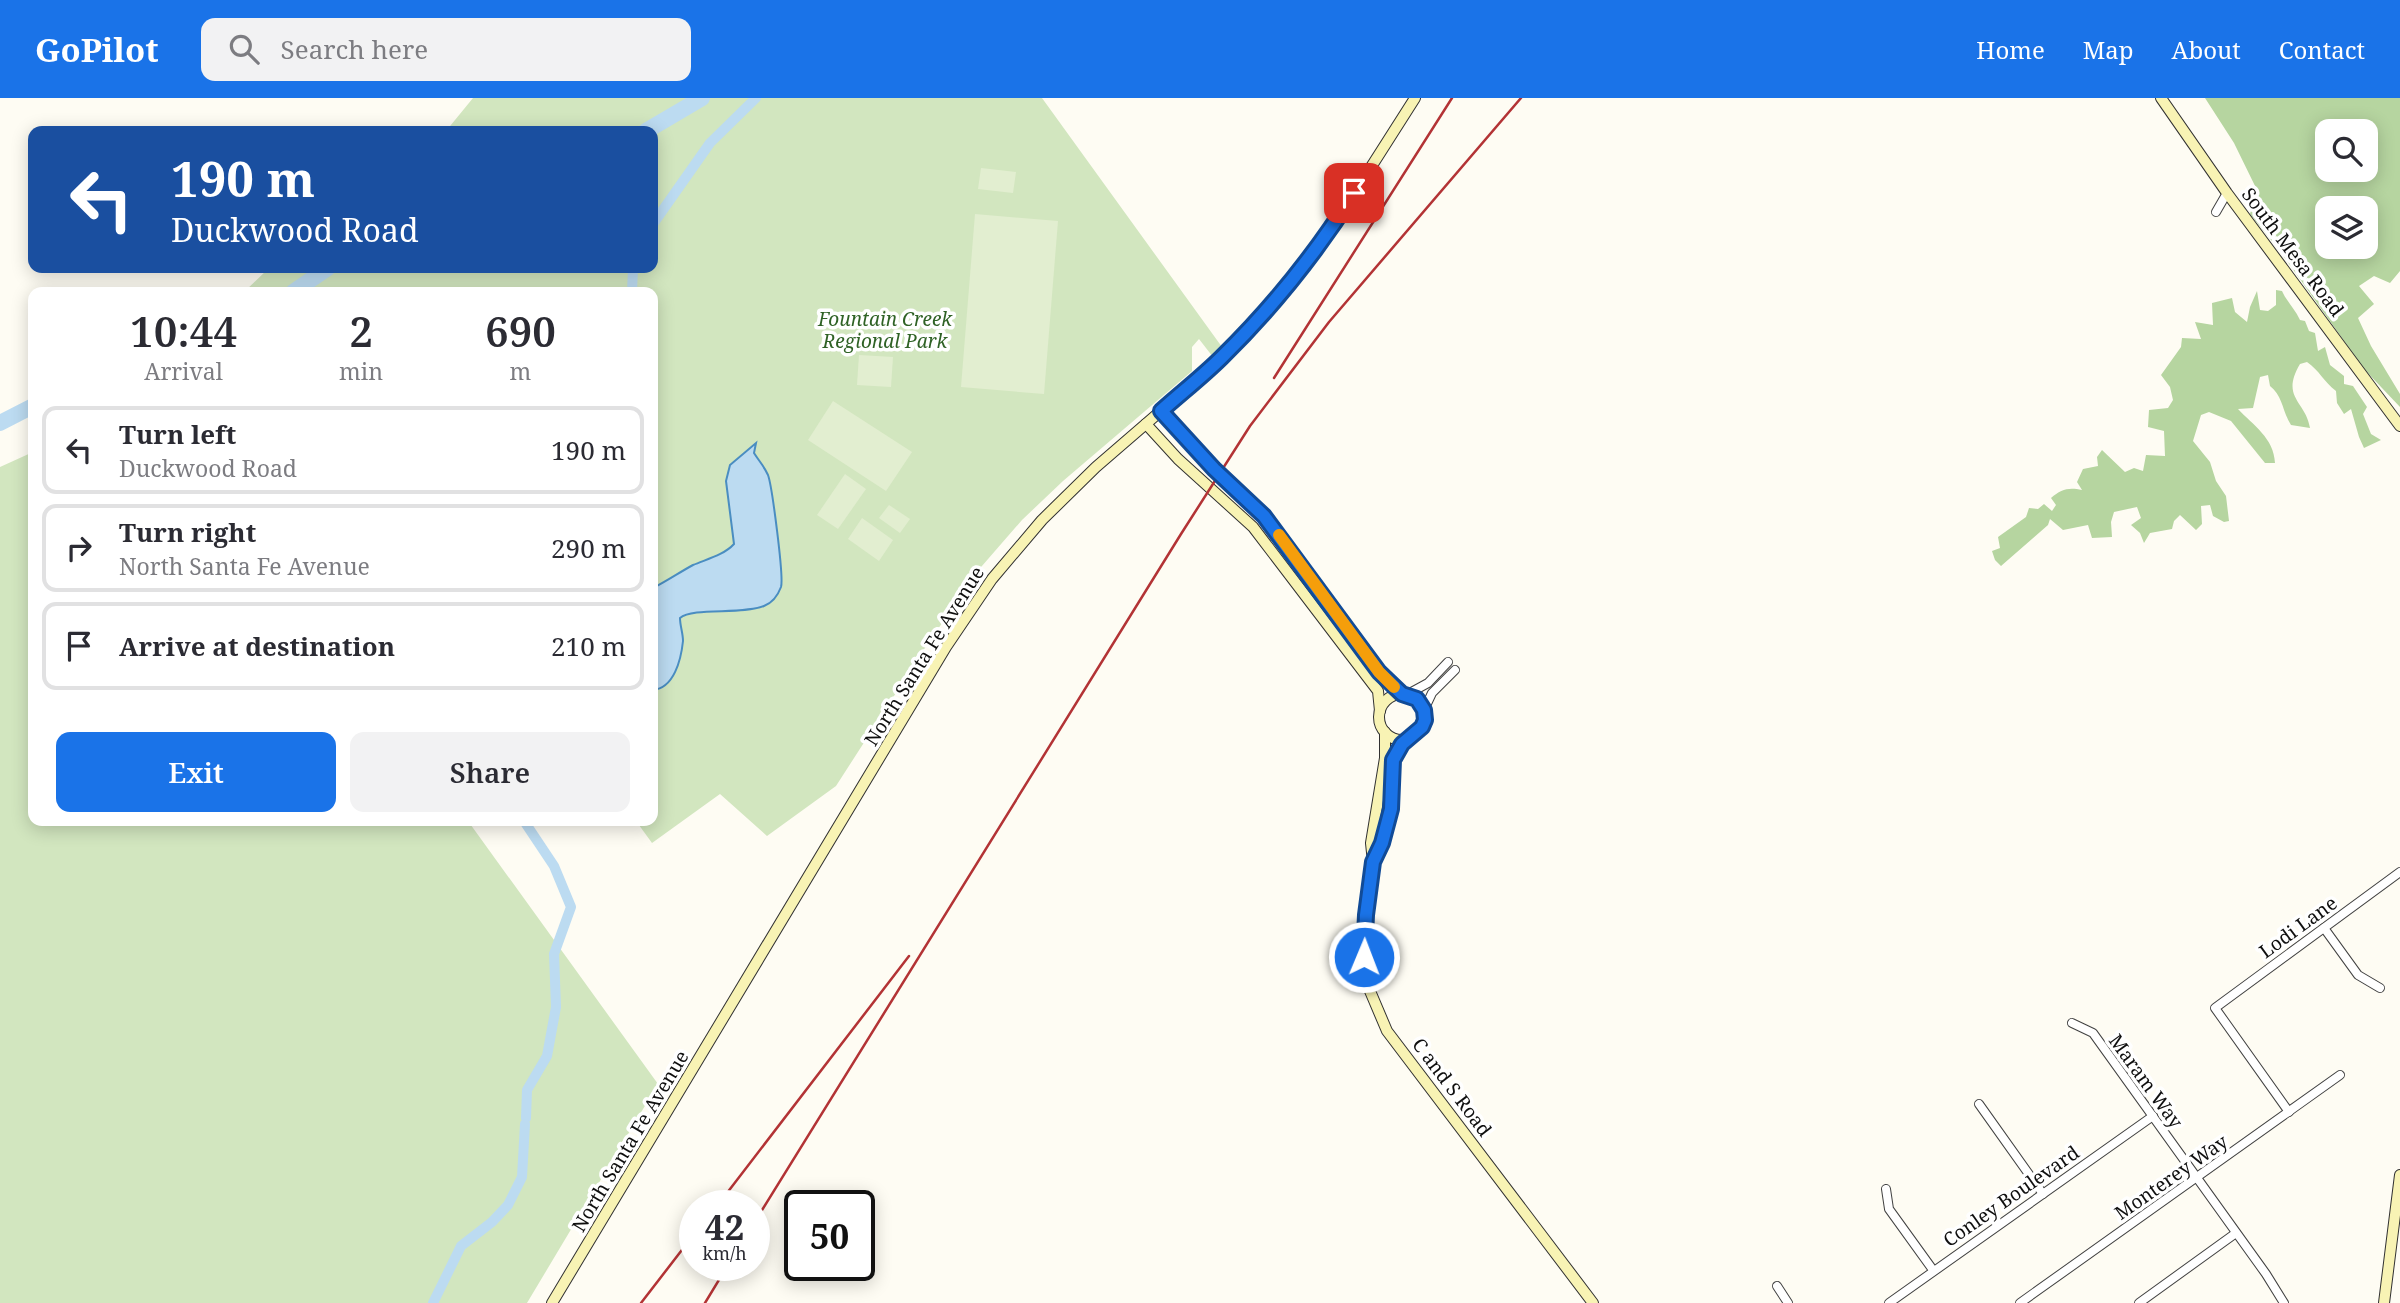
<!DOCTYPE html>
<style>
body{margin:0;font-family:"Noto Serif",serif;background:#f2f2f3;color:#2b2b33;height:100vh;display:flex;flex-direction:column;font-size:26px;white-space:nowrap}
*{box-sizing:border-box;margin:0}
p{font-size:23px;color:#7c7c81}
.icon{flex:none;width:38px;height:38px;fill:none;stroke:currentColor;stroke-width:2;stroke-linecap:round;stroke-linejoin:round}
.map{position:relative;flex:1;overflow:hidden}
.sheet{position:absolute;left:28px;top:189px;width:630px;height:539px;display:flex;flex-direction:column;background:#fff;border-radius:14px;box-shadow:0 4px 18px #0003}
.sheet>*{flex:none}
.hud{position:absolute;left:28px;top:28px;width:630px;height:147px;border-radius:14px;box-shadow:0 4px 18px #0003;background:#1a4fa0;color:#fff;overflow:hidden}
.buttons{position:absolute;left:2315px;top:21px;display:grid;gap:14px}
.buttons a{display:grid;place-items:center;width:63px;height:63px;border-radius:14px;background:#fff;box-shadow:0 4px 18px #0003;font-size:35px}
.speed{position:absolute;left:679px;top:1092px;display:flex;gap:14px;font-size:35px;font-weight:700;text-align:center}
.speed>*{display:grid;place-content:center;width:91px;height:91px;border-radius:50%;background:#fff;box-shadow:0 4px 18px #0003;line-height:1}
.speed small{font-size:18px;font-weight:400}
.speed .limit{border:4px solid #111;border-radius:10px;background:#fff;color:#111}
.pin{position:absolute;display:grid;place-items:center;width:60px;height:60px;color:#fff;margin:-30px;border-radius:14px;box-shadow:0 4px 10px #0006}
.me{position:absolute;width:77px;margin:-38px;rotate:1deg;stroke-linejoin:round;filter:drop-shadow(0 0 5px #0008)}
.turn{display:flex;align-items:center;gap:24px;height:147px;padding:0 28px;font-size:32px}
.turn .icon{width:91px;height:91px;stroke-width:2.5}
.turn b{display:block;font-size:49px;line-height:60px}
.eta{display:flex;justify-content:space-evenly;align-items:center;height:119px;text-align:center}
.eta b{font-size:42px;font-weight:600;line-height:49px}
.cta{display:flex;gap:14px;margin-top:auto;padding:14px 28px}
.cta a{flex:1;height:80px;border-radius:14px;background:#1a73e8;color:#fff;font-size:28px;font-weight:600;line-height:80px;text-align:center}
.cta a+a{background:#f2f2f3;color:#2b2b33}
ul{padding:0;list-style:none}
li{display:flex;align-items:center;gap:21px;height:88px;margin:0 14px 10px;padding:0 14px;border:4px solid #e1e1e2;border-radius:14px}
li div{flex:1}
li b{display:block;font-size:26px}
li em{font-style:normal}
header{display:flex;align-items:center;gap:42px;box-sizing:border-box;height:98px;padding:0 35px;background:#1a73e8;color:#fff}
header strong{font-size:33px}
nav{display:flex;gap:38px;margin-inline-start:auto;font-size:24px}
.search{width:490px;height:63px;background:#f2f2f3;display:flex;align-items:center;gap:18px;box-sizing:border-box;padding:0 24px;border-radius:14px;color:#7c7c81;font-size:26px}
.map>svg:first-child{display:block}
.green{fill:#d2e6bf}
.forest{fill:#b6d5a0;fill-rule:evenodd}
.pitch{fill:#e2eed0}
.water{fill:#bcdbf1;stroke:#4a8dc1;stroke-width:2}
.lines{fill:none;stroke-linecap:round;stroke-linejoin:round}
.canal{stroke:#bcdbf1;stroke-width:10}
.river{stroke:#bcdbf1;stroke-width:16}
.street-casing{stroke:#424242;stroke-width:10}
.secondary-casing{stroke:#313131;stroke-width:12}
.street{stroke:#fff;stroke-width:8}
.secondary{stroke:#f8f3b4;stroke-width:10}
.rail{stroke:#b33335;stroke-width:2.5}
.route-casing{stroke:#114b97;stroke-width:18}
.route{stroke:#1a73e8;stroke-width:12}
.slow{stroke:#f59e0b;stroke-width:12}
.labels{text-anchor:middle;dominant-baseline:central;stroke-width:7;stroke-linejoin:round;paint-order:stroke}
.street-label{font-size:19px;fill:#0f0f0f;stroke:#fff}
.park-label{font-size:19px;font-style:italic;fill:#2f6225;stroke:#fff}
</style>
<header>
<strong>GoPilot</strong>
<div class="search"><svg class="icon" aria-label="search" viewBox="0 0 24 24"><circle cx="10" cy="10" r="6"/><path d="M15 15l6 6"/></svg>Search here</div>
<nav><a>Home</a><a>Map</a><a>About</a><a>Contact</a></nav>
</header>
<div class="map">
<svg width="2400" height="1205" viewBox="0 0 2400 1205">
<rect width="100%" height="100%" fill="#fefcf3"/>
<g class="green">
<polygon points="473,0 1042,0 1222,249 1213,259 1199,241 1192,249 1192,273 1063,383 1022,422 962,491 965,494 932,539 836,688 767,738 720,696 652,745 636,723 653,723 653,194 244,194 269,170 653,170 653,33 446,33"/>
<polygon points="33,354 33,723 468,723 658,986 527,1205 0,1205 0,369"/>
</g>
<g class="forest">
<path d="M2205 0H2400V173L2390 185 2374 178 2359 188 2374 206 2358 220 2371 248 2400 296V309L2364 271 2280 153 2250 116 2257 92 2234 45ZM2328 33H2366V72H2328ZM2328 110H2366V149H2328Z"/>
<path d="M2276 192 2282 193C2287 204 2295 211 2300 222L2305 223 2309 233 2315 235 2318 253 2325 249 2330 267 2344 278V286L2353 288 2367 309 2363 316 2371 336 2381 342 2364 350 2359 339 2351 311 2344 316 2337 305 2336 293C2324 284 2319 272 2307 264L2300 266C2280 300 2306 303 2310 330L2291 327C2282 313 2283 298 2270 288L2268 277 2260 279 2253 310 2238 311C2253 327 2274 340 2275 365H2265L2231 323 2209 314 2201 317 2193 343 2210 364 2216 383 2226 398 2229 423 2224 424 2213 418 2210 407 2201 408 2202 426 2196 432 2180 417 2174 423 2172 431 2150 435 2144 445 2140 435 2131 427 2141 420 2137 409 2114 414 2111 424 2112 439 2092 440 2088 427 2063 432 2050 421 2048 427 2001 468 1995 462 1992 453 2000 450 1998 439 2026 419 2029 410 2038 411 2044 406 2052 413 2056 407 2051 400C2061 391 2069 389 2082 392L2077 384 2083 371 2098 368 2097 359 2102 352 2125 374 2134 370 2143 373 2146 357 2165 358 2164 333 2148 329 2149 312 2168 310 2173 302 2170 289 2161 277 2181 249 2182 240 2201 241 2195 224 2213 227 2212 205 2232 200 2235 214 2247 224 2250 209 2257 193 2260 212 2268 213 2276 207Z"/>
</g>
<g class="pitch">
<polygon points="981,70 1016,74 1013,95 978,91"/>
<polygon points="975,116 1058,123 1044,296 961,289"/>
<polygon points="859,257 893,259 891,289 857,287"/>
<polygon points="833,303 912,354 886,393 808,342"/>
<polygon points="845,376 866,391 838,431 817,417"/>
<polygon points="889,407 910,421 900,435 879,420"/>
<polygon points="862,420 893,442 879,463 848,441"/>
</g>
<path class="water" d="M756 345 754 355C759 363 764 368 768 377 772 388 784 479 781 489 778 497 772 505 764 508 742 517 693 509 680 520 680 528 683 535 683 543 681 562 674 590 653 592V490C667 483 680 474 693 467 707 461 724 457 734 446L726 383 730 367Z"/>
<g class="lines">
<g class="canal">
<polyline points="653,126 710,45 756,0"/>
<polyline points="632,194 633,170"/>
<polyline points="524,723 554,768 571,809 554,856 556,909 547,958 527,992 526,1020"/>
<polyline points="433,1205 461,1148 492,1124 508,1107 522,1079 525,1026"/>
</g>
<g class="river">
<polyline points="646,33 702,0"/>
<polyline points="293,194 328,170"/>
<polyline points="0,325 33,308"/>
</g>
<g class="street-casing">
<g id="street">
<polyline points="2216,114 2227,95"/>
<polyline points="1406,597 1428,585 1448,564"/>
<polyline points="1424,612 1432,595 1455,572"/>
<polyline points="2324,830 2358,877 2380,890"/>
<polyline points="2072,925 2093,935 2266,1176 2284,1205"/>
<polyline points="1979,1006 2043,1096"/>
<polyline points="2289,1014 2215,910 2400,774"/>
<polyline points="1886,1091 1889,1111 1933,1172"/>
<polyline points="1777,1188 1788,1205"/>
<polyline points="1889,1205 2153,1018"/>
<polyline points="2020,1205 2340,977"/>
<polyline points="2139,1205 2236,1135"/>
</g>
</g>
<g class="secondary-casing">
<g id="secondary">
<polyline points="2161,0 2227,95 2400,328"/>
<polyline points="1161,313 1214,371 1264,418 1379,574 1402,596"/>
<polyline points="1146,326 1178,361 1253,429 1378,593 1380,613"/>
<circle cx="1402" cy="619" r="23"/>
<polyline points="1385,634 1385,660 1371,745 1373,764 1366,817 1364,859 1370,893 1387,933 1593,1205"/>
<path d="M1374 761C1381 746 1387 730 1390 713 1396 686 1384 659 1411 640"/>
<polyline points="552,1205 946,549 992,481 1042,422 1096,369 1221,261 1299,175 1329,135 1415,0"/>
<polyline points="2384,1205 2400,1077"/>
</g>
</g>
<use href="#street" class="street"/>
<use href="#secondary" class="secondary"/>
<g class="rail">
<polyline points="1274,280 1452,0"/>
<polyline points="717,1108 909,858"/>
<polyline points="754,1125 1181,436 1250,328 1329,224 1521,0"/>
<polyline points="641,1205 695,1135"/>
<polyline points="705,1205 728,1167"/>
</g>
</g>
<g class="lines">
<g class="route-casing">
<path id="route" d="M1354 95C1316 155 1273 209 1222 259 1203 278 1181 295 1161 313L1214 371 1264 418 1379 574 1402 596 1417 601 1424 612 1425 622 1422 629 1402 646 1393 662 1391 711 1382 745 1373 764 1366 817 1364 859"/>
</g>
<use href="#route" class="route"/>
<polyline class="slow" points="1279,437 1379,574 1394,589"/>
</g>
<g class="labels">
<g class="street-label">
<text transform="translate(2293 154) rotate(53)">South Mesa Road</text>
<text transform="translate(924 558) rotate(-58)">North Santa Fe Avenue</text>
<text transform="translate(2298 829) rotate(-36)">Lodi Lane</text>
<text transform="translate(2146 983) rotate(54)">Maram Way</text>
<text transform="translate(1452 989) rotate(53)">C and S Road</text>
<text transform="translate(630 1043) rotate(-59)">North Santa Fe Avenue</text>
<text transform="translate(2171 1079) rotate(-35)">Monterey Way</text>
<text transform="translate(2011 1098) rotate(-35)">Conley Boulevard</text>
</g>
<g class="park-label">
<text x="885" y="221">Fountain Creek<tspan x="885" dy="22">Regional Park</tspan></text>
</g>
</g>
</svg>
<div class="buttons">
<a><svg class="icon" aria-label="search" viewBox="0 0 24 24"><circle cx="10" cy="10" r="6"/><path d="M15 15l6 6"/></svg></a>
<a><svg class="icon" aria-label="layers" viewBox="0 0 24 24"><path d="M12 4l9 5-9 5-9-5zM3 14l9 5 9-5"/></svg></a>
</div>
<div class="speed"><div>42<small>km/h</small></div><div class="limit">50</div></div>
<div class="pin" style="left:1354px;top:95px;background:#d93025"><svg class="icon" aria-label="arrive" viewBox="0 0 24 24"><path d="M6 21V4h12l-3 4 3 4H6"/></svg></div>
<svg class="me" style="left:1364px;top:859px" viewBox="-20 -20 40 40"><circle r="17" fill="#1a73e8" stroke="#fff" stroke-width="3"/><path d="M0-11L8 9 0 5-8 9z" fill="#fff"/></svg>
<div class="hud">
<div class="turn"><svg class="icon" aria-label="left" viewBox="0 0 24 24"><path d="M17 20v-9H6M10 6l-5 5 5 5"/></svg><div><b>190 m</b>Duckwood Road</div></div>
</div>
<section class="sheet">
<div class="eta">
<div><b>10:44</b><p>Arrival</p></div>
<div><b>2</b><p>min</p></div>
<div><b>690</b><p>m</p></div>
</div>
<ul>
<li><svg class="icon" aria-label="left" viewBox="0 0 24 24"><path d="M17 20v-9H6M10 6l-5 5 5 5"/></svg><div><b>Turn left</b><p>Duckwood Road</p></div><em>190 m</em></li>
<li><svg class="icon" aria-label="right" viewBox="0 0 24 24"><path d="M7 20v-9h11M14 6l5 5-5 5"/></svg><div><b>Turn right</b><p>North Santa Fe Avenue</p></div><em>290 m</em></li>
<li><svg class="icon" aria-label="arrive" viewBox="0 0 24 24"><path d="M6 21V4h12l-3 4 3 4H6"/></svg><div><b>Arrive at destination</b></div><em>210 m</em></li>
</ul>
<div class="cta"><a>Exit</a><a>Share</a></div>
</section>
</div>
